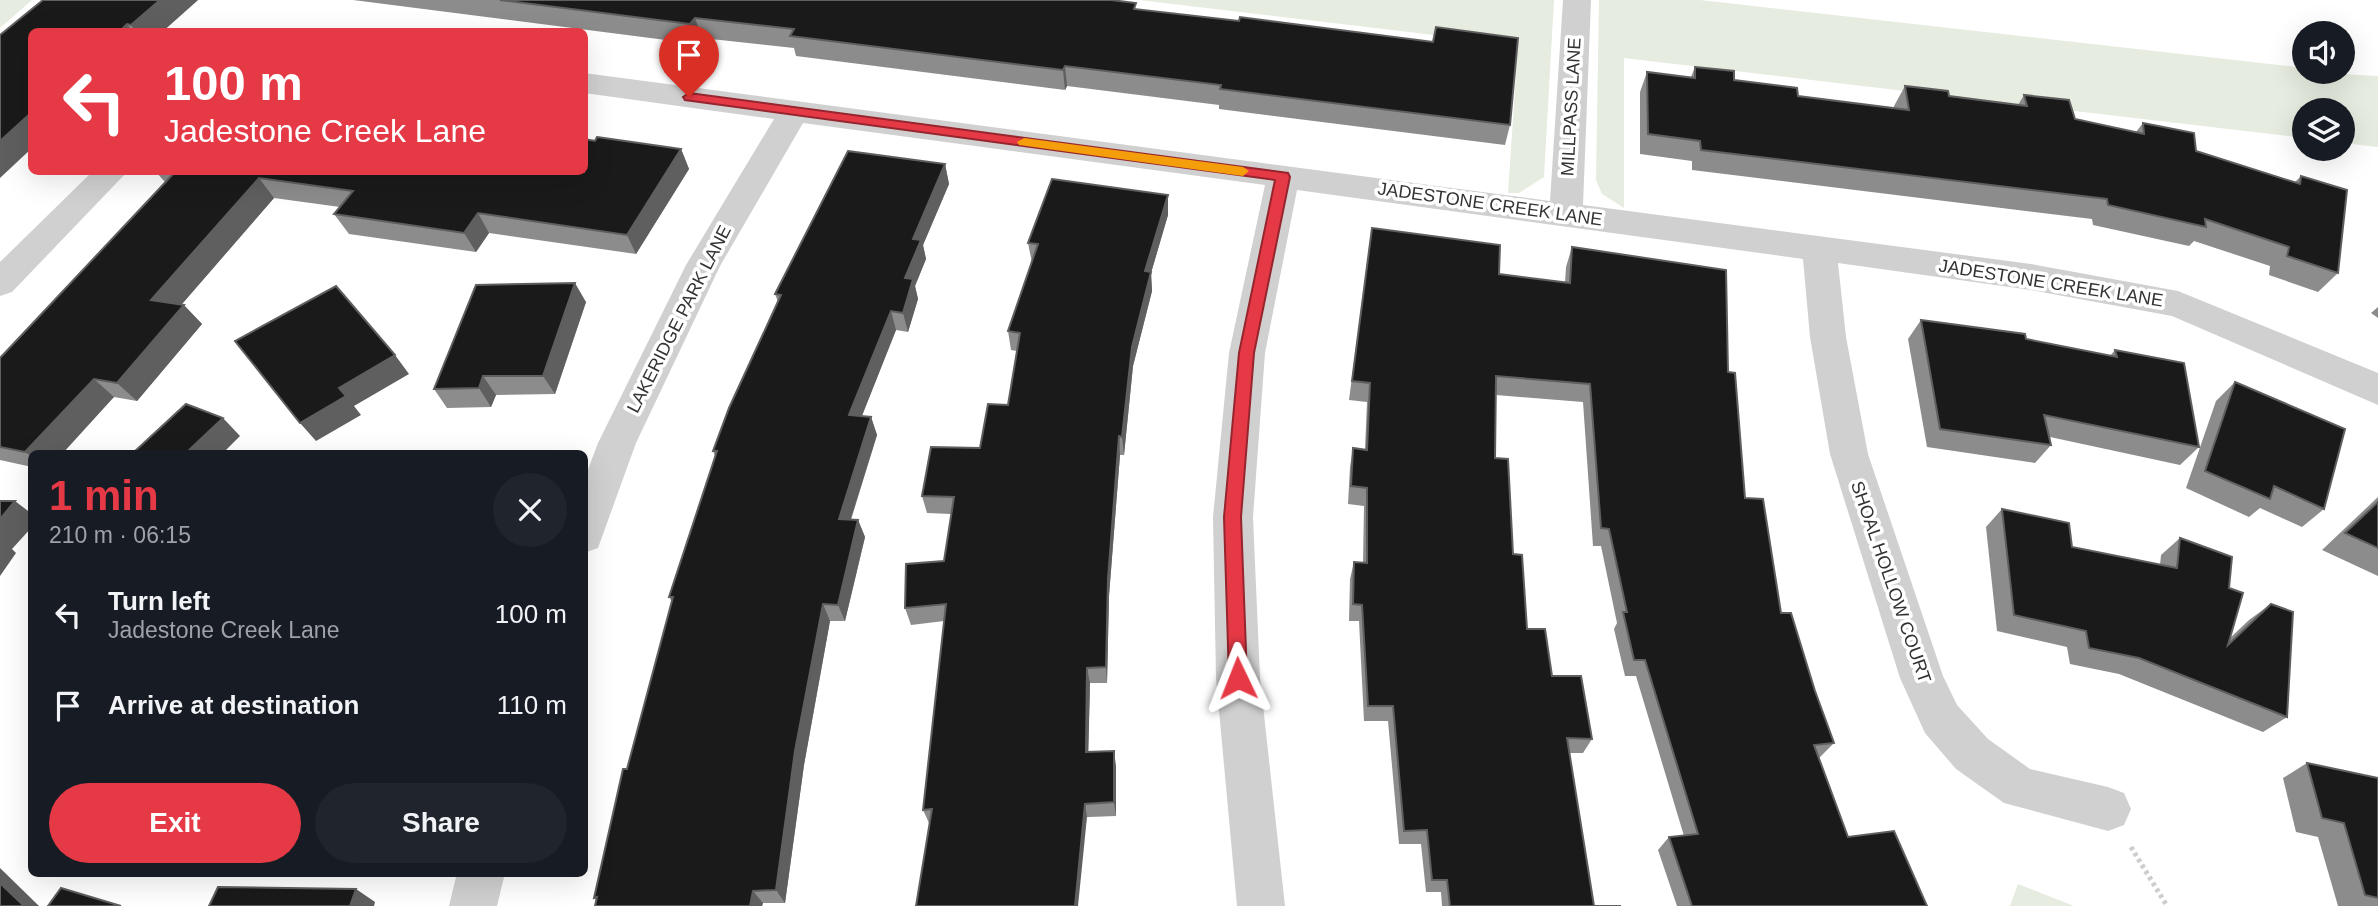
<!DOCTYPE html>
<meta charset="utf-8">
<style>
body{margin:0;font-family:Arial,sans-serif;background:#20242c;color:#f1f3f6;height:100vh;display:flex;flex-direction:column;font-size:26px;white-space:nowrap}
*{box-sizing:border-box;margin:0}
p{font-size:23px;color:#9ea1a6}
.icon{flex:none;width:38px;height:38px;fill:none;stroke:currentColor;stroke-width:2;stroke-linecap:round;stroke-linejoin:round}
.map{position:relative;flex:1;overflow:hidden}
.panel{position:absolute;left:28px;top:450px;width:560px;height:427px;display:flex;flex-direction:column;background:#171b24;border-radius:10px;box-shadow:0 7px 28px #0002}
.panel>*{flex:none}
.top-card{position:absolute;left:28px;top:28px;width:560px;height:147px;border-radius:10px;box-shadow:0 7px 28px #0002;background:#e63946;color:#fff;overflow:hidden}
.tools{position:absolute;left:2292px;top:21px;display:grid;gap:14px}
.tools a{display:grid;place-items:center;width:63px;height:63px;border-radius:50%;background:#171b24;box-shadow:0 7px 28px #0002;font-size:35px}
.pin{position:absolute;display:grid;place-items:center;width:60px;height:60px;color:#fff;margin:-72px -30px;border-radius:50% 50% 50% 0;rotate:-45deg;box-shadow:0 0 7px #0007}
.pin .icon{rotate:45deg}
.me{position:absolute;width:77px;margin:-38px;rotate:358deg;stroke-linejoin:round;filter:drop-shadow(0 0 5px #0008)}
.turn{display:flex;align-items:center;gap:24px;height:147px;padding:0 21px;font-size:32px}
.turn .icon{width:91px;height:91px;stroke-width:2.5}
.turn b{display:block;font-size:49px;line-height:60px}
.round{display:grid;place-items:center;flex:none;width:74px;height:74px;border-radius:37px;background:#20242c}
.summary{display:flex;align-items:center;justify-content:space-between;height:119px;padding:0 21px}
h1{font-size:42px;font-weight:700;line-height:52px;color:#e63946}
.button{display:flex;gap:14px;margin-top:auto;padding:14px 21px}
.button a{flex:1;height:80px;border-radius:42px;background:#e63946;color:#fff;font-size:28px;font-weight:700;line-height:80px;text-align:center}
.button a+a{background:#20242c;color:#f1f3f6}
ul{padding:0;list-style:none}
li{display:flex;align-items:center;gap:21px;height:91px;padding:0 21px}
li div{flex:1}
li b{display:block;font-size:26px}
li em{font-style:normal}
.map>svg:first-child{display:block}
.green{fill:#e6ecdf}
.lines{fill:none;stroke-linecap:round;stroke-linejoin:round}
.path{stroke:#cdcdcd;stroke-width:5;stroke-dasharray:3.5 3.5;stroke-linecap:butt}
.minor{fill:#d0d0d0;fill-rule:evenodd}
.wall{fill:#8c8c8c}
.shaded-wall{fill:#5f5f5f}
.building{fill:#1a1a1a;stroke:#5f5f5f;stroke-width:2}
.route{fill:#e63946;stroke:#96252e;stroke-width:2}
.slow{fill:#f59e0b}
.labels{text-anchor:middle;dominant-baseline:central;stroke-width:7;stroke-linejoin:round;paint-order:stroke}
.street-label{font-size:18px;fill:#333;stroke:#fff}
</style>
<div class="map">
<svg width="2378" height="906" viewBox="0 0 2378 906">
<rect width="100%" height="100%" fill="#fff"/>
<g class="green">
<polygon points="0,0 32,0 0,28"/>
<polygon points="1139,0 1554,0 1544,177 1519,193 1508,193 1518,45"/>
<polygon points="1599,0 1700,0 2305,68 2305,72 2378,76 2378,147 2343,143 2343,110 2305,110 2305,138 1624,58 1624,208 1602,194 1596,180"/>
<polygon points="2018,884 2074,906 2010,906"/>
</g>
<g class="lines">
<polyline class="path" points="2131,847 2167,906"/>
<g class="minor">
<polygon points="1563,0 1591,0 1583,205 2031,264 2178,291 2378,373 2378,405 2172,316 2031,290 1838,263 1846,337 1868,454 1943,676 1957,705 1988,739 2030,769 2108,787 2124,793 2131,809 2124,825 2108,831 2004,803 1956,769 1925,733 1900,678 1830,454 1810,337 1803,259 1297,190 1265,353 1253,517 1260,678 1285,906 1237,906 1216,678 1213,517 1229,353 1265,185 803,123 720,266 636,443 598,548 584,553 584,480 598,443 686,265 774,119 584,93 584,73 1550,201"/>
<polygon points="92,172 127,172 12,292 0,296 0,262"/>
<polygon points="457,873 505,873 497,906 449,906"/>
</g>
</g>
<g class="wall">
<polygon points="43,0 198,0 162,32 32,32"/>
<polygon points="353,0 1111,0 1136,9 1510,125 1505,145 1219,109 1219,105 1067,86 1065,90 796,56 794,48 702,38 697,44"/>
<polygon points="1695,67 1734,80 1798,96 1894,109 1894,106 1905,86 1949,96 2018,105 2024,95 2075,119 2136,132 2143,123 2196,151 2295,182 2301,176 2338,273 2318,292 2269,275 2270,266 2194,241 2189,246 2093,225 2092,219 1692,170 1692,161 1640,154 1640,92 1647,72 1691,77"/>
<polygon points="595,141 681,149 689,169 636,254 489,233 476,252 349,234 334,214 340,207 274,198 182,304 202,324 137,401 114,397 32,453 32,467 0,460 0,358 165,182 156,172 584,172"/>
<polygon points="945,164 949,184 923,245 926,259 915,286 918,299 908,332 896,330 862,416 871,417 877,435 851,520 858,520 865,537 845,621 830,621 804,765 785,903 763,903 762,906 595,906 596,900 594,898 672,602 669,597 715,456 713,451 778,302 775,294"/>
<polygon points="1168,215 1151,273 1152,291 1133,366 1124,455 1120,455 1109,596 1107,683 1090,683 1088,752 1116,766 1116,816 929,823 923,810 944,621 911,625 905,608 944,561 951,514 927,513 922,496 980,448 1008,405 1017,351 1011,350 1008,331 1032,263 1028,243"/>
<polygon points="1572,247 1728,372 1745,498 1781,613 1815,691 1834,743 1819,758 1848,837 1927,906 1677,906 1658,850 1669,837 1684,836 1636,676 1625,676 1614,629 1617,623 1601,546 1593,546 1583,402 1496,395 1495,458 1527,629 1552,676 1592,739 1583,753 1569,753 1594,906 1621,906 1442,906 1441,892 1426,892 1421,844 1399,844 1388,721 1364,721 1359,621 1349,621 1350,579 1354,562 1363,563 1364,506 1348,504 1350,467 1353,448 1365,449 1367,402 1349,400 1369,248 1499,274 1565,283 1566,267"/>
<polygon points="586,302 555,394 496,395 491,407 447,408 434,389"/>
<polygon points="2378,307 2378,318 2371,313"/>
<polygon points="1921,320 2026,339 2110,356 2115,350 2199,447 2180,465 2050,437 2051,445 2035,463 1927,447 1908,339"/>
<polygon points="2235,382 2324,509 2302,527 2260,508 2249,517 2186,488 2216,401"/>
<polygon points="2378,497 2378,576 2322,550"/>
<polygon points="2002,509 2072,547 2160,565 2161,555 2180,538 2229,588 2229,639 2249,620 2271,604 2287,717 2263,732 2119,674 2070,664 2067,647 1997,631 1986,527"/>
<polygon points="2307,763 2378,778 2378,906 2338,906 2318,837 2296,832 2283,778"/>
</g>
<g class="shaded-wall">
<polygon points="160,0 198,0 162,32 136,32 131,25"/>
<polygon points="695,18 702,38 697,44 690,24"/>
<polygon points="127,24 133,32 119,32"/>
<polygon points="1065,66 1067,86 1065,90 1063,70"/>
<polygon points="32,112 32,148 0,178 0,141"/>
<polygon points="681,149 689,169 636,254 627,235"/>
<polygon points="945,164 949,184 923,245 926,259 915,286 918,299 908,332 903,313 905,278 913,239"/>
<polygon points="259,178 274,198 169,319 151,300"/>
<polygon points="1168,195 1168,215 1151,273 1152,291 1133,366 1124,455 1122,437 1132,347 1145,271"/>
<polygon points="478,213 489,233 476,252 464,233"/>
<polygon points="575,283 586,302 555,394 543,376"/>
<polygon points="184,305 202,324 137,401 117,383"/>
<polygon points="891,311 896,330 855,433 849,415"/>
<polygon points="395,355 409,374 354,406 361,415 316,441 300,423 339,388"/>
<polygon points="483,376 496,395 491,407 479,388"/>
<polygon points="94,379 114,397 63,453 32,453 32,457 25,452"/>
<polygon points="871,417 877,435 845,537 839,519"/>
<polygon points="223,418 240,436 223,453 186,453"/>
<polygon points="1119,436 1120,455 1109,596 1107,683 1106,667 1108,579"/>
<polygon points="15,501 32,514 32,527 12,549 16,553 0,576 0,519"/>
<polygon points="858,520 865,537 845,621 838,605"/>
<polygon points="823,604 830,621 804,765 785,903 776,890 795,751"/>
<polygon points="1087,668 1090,683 1088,767 1086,752"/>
<polygon points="1114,751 1116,766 1116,816 1114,802"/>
<polygon points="1085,804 1087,817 1078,906 1075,906"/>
<polygon points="0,868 39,906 24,906 0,883"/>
<polygon points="356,889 375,902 374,906 350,906"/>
<polygon points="753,891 763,903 762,906 750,906"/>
</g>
<g class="building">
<polygon points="43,0 160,0 131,25 127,24 119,32 32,32 32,112 0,141 0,35"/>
<polygon points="500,0 1111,0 1136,3 1134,9 1239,21 1240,17 1433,42 1436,27 1518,38 1510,125 1220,89 1221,85 1065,66 1063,70 790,36 794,29 695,18 690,24"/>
<polygon points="1695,67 1734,71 1734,80 1797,88 1798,96 1909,110 1905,86 1948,91 1949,96 2027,106 2024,95 2069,100 2075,119 2144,134 2143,123 2194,133 2196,151 2300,184 2301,176 2347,190 2338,273 2287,256 2289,247 2205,219 2206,227 2108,205 2107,199 1701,150 1700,141 1648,134 1647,72 1695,78"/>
<polygon points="597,137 681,149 627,235 478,213 464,233 334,214 353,191 259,178 151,300 184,305 117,383 94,379 25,452 0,447 0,358 175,172 584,172 584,139 595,141"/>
<polygon points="848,151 945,164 913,239 921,240 905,278 913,279 903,313 891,311 849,415 871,417 839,519 858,520 838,605 823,604 795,751 776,890 753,891 750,906 595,906 597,897 594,898 623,769 627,769 673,597 669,597 717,451 713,451 729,408 781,295 775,294"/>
<polygon points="1052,179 1168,195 1145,271 1151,272 1132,347 1122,437 1119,436 1108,579 1106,667 1087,668 1086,752 1114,751 1114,802 1085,804 1075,906 916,906 932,809 923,810 946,604 905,608 906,564 944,561 954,497 922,496 931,447 980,448 988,404 1008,405 1020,333 1008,331 1038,244 1028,243"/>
<polygon points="1372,228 1500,245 1499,274 1570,283 1572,247 1726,270 1728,372 1735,373 1745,498 1763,499 1781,613 1791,613 1815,691 1834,743 1814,745 1848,837 1894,831 1927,906 1692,906 1669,837 1698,834 1645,660 1634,660 1623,612 1627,612 1609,529 1601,528 1590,384 1496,376 1495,458 1508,459 1513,554 1522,555 1527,629 1545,629 1552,676 1581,676 1592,739 1567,738 1594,906 1621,906 1450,906 1447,880 1432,880 1427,830 1404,831 1393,706 1368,706 1362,605 1353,604 1354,562 1367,563 1367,488 1351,486 1353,448 1367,450 1370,383 1352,381"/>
<polygon points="575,283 543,376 483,376 479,388 434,389 476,285"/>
<polygon points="336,286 395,355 339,388 346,396 300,423 235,341"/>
<polygon points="1921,320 2025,334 2026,339 2117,357 2115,350 2184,363 2199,447 2044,415 2051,445 1940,429"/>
<polygon points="2235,382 2345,429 2324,509 2274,486 2270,499 2205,471"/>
<polygon points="186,404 223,418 186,453 133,453"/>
<polygon points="0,501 15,501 0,519"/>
<polygon points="2378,502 2378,548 2345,533"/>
<polygon points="2002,509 2069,523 2072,547 2177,568 2180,538 2232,557 2229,588 2243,593 2228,645 2271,604 2293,612 2287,717 2139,658 2089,648 2086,631 2014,615"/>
<polygon points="2307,763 2378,778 2378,898 2365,895 2344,823 2322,818"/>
<polygon points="0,883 24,906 0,906"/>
<polygon points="218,887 356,889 350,906 209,906"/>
<polygon points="61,888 121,906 48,906"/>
</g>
<polygon class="route" points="689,93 1288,173 1290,177 1254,353 1241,517 1247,678 1244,684 1238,686 1232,684 1229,678 1224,517 1239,353 1275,180 685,100 683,97"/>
<polygon class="slow" points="1024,138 1243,167 1249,171 1243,176 1019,145 1017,142"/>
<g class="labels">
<g class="street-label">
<text transform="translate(1571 107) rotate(-87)">MILLPASS LANE</text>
<text transform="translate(1490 204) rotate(8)">JADESTONE CREEK LANE</text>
<text transform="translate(2051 283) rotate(9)">JADESTONE CREEK LANE</text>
<text transform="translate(679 319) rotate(-63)">LAKERIDGE PARK LANE</text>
<text transform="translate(1891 582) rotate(71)">SHOAL HOLLOW COURT</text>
</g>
</g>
</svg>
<div class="tools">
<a><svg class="icon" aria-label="sound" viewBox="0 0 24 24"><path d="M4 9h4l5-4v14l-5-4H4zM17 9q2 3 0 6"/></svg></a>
<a><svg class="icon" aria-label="layers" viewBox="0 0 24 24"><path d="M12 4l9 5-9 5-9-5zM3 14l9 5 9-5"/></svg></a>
</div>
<div class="pin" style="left:689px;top:97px;background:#d93025"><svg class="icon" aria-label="arrive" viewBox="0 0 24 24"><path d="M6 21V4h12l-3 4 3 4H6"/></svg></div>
<svg class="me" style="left:1238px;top:678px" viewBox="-20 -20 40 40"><path d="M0-17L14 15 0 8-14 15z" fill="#e63946" stroke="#fff" stroke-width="4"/></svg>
<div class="top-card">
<div class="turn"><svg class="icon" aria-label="left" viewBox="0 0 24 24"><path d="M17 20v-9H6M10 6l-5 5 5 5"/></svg><div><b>100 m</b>Jadestone Creek Lane</div></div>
</div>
<section class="panel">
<div class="summary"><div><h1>1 min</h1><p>210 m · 06:15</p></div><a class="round"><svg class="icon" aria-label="close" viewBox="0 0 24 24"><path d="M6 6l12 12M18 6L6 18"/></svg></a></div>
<ul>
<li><svg class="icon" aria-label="left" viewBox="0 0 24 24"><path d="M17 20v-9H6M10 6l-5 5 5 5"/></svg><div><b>Turn left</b><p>Jadestone Creek Lane</p></div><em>100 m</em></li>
<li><svg class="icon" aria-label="arrive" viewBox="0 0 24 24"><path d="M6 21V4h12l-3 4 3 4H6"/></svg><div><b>Arrive at destination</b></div><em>110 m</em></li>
</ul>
<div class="button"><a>Exit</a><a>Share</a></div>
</section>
</div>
